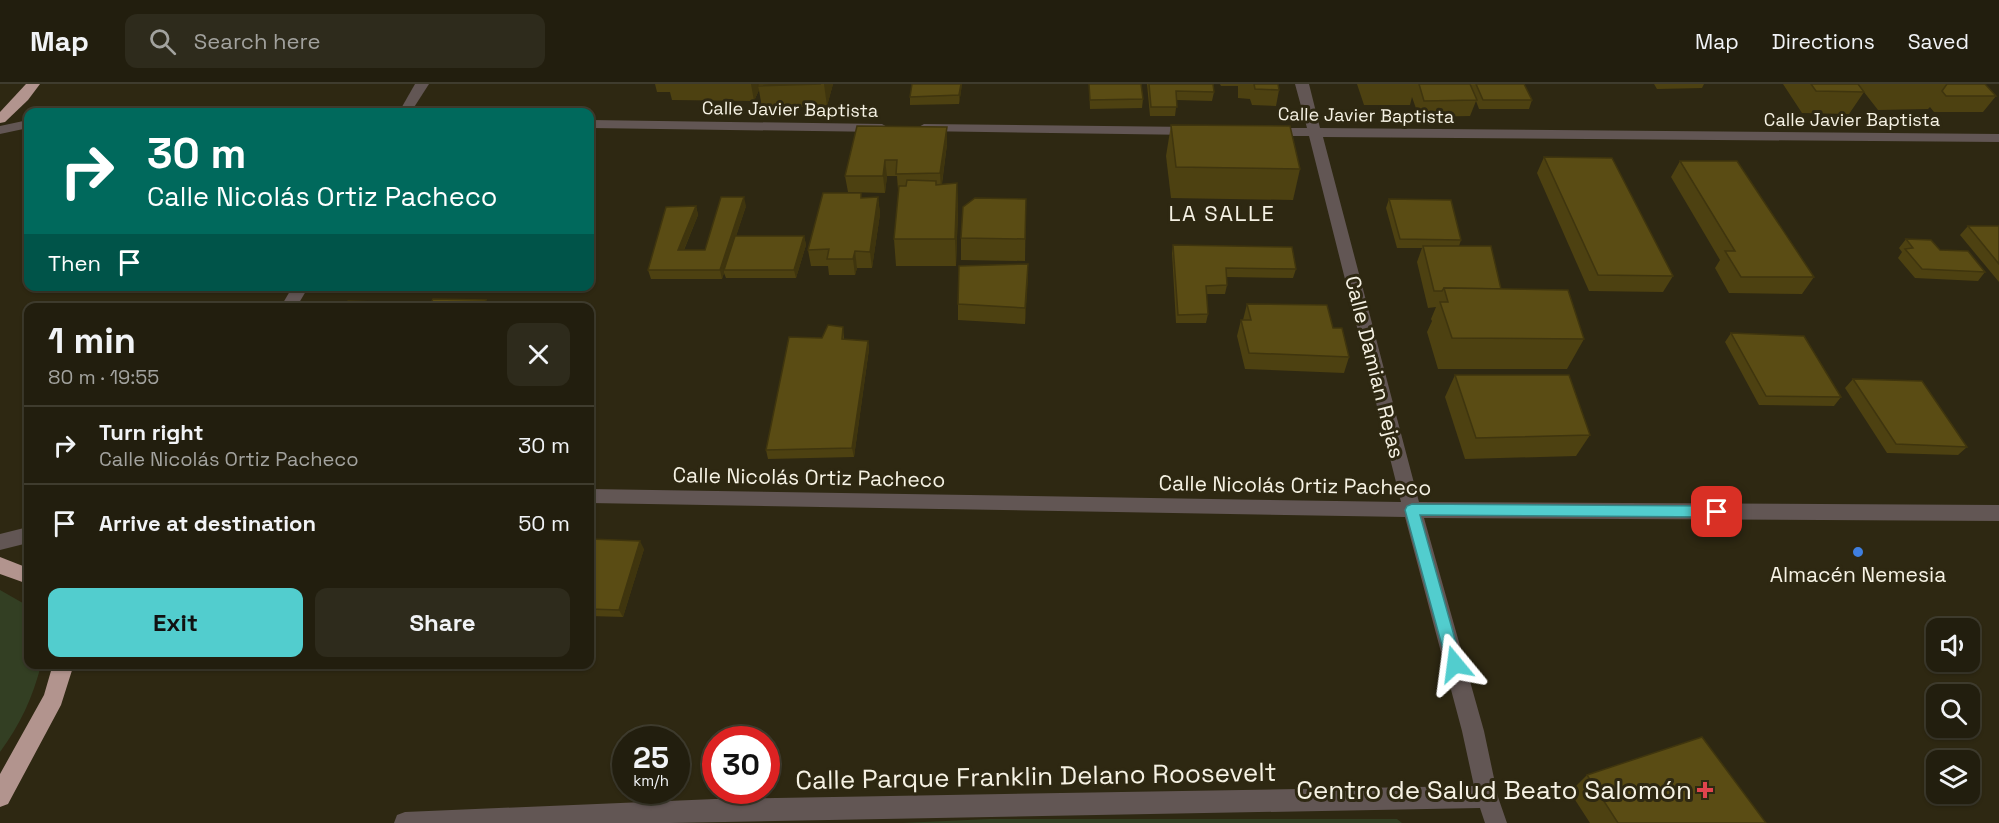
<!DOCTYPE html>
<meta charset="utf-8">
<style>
body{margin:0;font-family:"Space Grotesk",sans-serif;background:#2e2b1c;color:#f1f3f6;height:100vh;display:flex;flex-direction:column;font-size:22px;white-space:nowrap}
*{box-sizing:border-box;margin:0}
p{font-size:20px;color:#a2a29e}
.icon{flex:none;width:33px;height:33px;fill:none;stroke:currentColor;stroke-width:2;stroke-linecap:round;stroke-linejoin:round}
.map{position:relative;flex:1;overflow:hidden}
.drawer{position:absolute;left:24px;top:219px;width:570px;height:366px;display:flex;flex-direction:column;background:#221e0e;border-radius:12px;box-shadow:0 2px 4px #0004,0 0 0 2px #3f3c2e}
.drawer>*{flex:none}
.banner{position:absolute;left:24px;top:24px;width:570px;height:183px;border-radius:12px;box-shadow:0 2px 4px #0004,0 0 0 2px #3f3c2e;background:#00695c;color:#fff;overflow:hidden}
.tools{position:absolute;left:1926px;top:534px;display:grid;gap:12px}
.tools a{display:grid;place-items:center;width:54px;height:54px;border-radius:12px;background:#221e0e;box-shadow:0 2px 4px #0004,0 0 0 2px #3f3c2e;font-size:30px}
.speed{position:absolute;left:612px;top:642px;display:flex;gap:12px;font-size:30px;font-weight:700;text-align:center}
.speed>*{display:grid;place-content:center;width:78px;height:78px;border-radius:50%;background:#221e0e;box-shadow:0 2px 4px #0004,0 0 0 2px #3f3c2e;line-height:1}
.speed small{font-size:15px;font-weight:400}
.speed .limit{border:9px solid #d22;background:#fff;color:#111}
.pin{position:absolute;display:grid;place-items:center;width:51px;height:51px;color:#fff;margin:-26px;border-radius:12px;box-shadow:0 3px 9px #0006}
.me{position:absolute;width:66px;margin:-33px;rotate:344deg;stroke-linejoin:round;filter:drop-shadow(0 0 4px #0008)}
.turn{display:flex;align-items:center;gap:21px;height:126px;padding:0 24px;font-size:27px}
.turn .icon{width:78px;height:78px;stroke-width:2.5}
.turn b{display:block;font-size:42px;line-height:51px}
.then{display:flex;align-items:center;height:57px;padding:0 24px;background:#0003;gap:12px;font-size:22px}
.round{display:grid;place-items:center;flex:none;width:63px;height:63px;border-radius:12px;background:#2e2b1c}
.overview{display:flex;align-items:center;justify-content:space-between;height:102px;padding:0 24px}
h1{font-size:36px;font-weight:600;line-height:45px}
.button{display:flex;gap:12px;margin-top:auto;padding:12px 24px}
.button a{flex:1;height:69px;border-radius:12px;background:#52cdce;color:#111;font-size:24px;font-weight:600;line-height:69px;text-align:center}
.button a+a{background:#2e2b1c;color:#f1f3f6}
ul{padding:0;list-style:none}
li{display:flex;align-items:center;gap:18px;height:78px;padding:0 24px;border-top:2px solid #3f3c2e}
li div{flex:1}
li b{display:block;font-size:22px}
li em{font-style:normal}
header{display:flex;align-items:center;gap:36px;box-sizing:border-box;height:84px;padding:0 30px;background:#221e0e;border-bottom:2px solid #3f3c2e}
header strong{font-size:28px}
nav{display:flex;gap:33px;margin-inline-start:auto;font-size:21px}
.search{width:420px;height:54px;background:#2e2b1c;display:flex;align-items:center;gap:15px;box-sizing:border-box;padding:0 21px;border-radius:12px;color:#a2a29e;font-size:22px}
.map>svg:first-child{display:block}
.green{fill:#333f23}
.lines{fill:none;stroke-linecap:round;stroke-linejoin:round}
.minor{fill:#625654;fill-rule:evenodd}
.highway{fill:#b2948e;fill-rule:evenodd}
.wall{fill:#4d4111}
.shaded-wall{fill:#3f350e}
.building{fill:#5a4c14;stroke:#3f350e;stroke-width:1.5}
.route{fill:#52cdce;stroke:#358586;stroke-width:1.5}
.shop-dot{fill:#3f7fe0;stroke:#2e2812;stroke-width:2}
.health-dot{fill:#e0444e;stroke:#2e2812;stroke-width:2}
.labels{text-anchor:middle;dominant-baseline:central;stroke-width:6;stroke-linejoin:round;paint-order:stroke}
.far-street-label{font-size:18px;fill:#f6f2e4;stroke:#2e2812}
.street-label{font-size:21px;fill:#f6f2e4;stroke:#2e2812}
.poi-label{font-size:21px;fill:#f6f2e4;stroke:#2e2812}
.neighbourhood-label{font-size:22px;letter-spacing:1.5px;fill:#f6f2e4;stroke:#2e2812}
.near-street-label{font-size:26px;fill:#f6f2e4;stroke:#2e2812}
.near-poi-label{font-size:26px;fill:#f6f2e4;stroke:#2e2812;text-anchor:end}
</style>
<header>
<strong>Map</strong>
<div class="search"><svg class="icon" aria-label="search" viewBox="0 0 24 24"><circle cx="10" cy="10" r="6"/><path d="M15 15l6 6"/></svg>Search here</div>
<nav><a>Map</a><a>Directions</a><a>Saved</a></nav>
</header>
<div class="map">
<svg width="1999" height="739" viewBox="0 0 1999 739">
<rect width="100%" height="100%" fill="#2e2812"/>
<g class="green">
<path d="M0 506 28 522V580L41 581C33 613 20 641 0 668Z"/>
<polygon points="989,735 1397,735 1402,739 902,739"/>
</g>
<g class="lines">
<g class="minor">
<polygon points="415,0 429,0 411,28 399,28"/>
<polygon points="1295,0 1309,0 1320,44 1999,50 1999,58 1323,53 1419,418 1999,421 1999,437 1424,434 1484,647 1498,713 1507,739 1485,739 1480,724 670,739 394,739 397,731 405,728 715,715 1474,702 1462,647 1405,433 590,419 590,405 1401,418 1309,52 1269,52 1262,48 1269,44 1307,44"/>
<polygon points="28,36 28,44 0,50 0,42"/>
<polygon points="590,36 882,40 889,44 882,48 590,44"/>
<polygon points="924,40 1194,43 1201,47 1194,51 919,47 917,44"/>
<polygon points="293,202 309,202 296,224 280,224"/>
<polygon points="28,443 28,459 0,466 0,450"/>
</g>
<g class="highway">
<polygon points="26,0 40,0 28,16 5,38 0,39 0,28"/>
<polygon points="0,473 28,484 28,500 0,490"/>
<polygon points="53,580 74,580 61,621 8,720 0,723 0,690 44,611"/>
</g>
</g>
<g class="wall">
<polygon points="655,0 833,0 827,22 762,24 759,6 754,17 672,16 670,8 657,8"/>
<polygon points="962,0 959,20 910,21 910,13"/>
<polygon points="1089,0 1141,0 1143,15 1142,24 1090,25"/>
<polygon points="1147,0 1213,0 1214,8 1212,17 1177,16 1175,32 1150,32"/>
<polygon points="1220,0 1278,0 1279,6 1276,22 1252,21 1250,15 1238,14 1238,2 1221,2"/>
<polygon points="1357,0 1524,0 1532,16 1529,25 1479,25 1476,17 1470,32 1419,33 1412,13 1410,21 1364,21"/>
<polygon points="1654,0 1704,0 1702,4 1657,5"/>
<polygon points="1783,0 1985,0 1996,12 1983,28 1934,28 1930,23 1928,25 1878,26 1864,8 1849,30 1802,29"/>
<polygon points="1171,41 1300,85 1293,116 1171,114 1166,72"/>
<polygon points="947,43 947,60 942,100 957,99 958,126 956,182 896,182 894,155 899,106 898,106 897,92 887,92 885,109 848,108 845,92"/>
<polygon points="1544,73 1673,192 1663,208 1589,207 1537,89"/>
<polygon points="1680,77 1814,193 1802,210 1729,209 1715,184 1720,176 1671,93"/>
<polygon points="861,109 861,114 878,113 880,130 872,184 857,184 855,191 829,191 828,182 811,182 808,166"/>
<polygon points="1026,115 1025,177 961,176 961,154"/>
<polygon points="1389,115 1461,156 1459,162 1501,205 1584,255 1567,285 1438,285 1427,248 1432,237 1431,235 1436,223 1428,224 1417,178 1422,164 1397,164 1386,124"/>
<polygon points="696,122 698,131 684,166 705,166 746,122 736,152 804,152 806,161 796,194 726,194 724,189 722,195 651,195 648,186"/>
<polygon points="1968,142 1999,142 1999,198 1960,151"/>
<polygon points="1906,155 1940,166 1985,188 1978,197 1915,194 1898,174 1902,168 1899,164"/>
<polygon points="1173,161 1296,185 1293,194 1227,193 1227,201 1225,210 1206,210 1208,230 1206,239 1176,239 1172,169"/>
<polygon points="1028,180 1025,240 958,236 958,220"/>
<polygon points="1247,220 1349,273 1344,289 1245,285 1237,252 1241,236 1243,236"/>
<polygon points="843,243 844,255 868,257 869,265 854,373 768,375 766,366 822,254"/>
<polygon points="1731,249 1841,313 1834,322 1759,321 1725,258"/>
<polygon points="1455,291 1590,351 1576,372 1465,375 1445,313"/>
<polygon points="1853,295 1967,363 1958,371 1887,369 1845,304"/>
<polygon points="590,455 644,465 623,533 590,532"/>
<polygon points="1587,691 1766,739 1590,739 1570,708"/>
</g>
<g class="shaded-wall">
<polygon points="751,0 761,0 758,2 759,6 754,17"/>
<polygon points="824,0 833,0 827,22"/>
<polygon points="961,0 962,0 959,20 959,11"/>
<polygon points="947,43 947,60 941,105 940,89"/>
<polygon points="885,76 887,92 885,109 883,92"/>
<polygon points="957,99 958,126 956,182 955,155"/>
<polygon points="744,113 746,122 725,186 724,186 724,189 722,195 720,186"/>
<polygon points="878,113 880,130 872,184 870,168"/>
<polygon points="696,122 698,131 680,175 678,166"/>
<polygon points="804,152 806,161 796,194 794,186"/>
<polygon points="855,167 857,184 855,191 853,175"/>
<polygon points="1028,180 1028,196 1025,240 1025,224"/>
<polygon points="486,216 489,224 482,224"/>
<polygon points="868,257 869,265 854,373 852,364"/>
<polygon points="640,457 644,465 623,533 619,526"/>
</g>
<g class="building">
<polygon points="758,0 821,0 758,2"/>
<polygon points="912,0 961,0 959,11 910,13"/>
<polygon points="1089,0 1141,0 1143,15 1090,16"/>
<polygon points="1149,0 1213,0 1214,8 1176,7 1177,23 1151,23"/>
<polygon points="1254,0 1278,0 1279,6 1255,5"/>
<polygon points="1419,0 1470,0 1477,16 1424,17"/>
<polygon points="1476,0 1524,0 1532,16 1483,16"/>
<polygon points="1811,0 1858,0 1864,8 1816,7"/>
<polygon points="1947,0 1985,0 1996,12 1946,12 1942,7"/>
<polygon points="1171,41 1290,42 1300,85 1176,83"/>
<polygon points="857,42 947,43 940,89 896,90 897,76 885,76 883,92 845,92"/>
<polygon points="1544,73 1612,74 1673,192 1598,191"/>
<polygon points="1680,77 1737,77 1814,193 1741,193 1725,167 1735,167"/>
<polygon points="907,96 936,97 936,101 957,99 955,155 894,155 899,102 906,102"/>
<polygon points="823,109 861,109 861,114 878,113 870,168 855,167 853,175 827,175 829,165 808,166"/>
<polygon points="721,113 744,113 720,186 648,186 666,123 696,122 678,166 705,166"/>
<polygon points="975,114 1026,115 1025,155 961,154 963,123"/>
<polygon points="1389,115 1451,116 1461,156 1400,155"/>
<polygon points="1968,142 1999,142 1999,180"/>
<polygon points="735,152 804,152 794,186 724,186"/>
<polygon points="1906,155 1931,156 1940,166 1968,167 1985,188 1922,185 1905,165 1913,164"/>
<polygon points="1173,161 1292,163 1296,185 1226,184 1227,201 1206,202 1208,230 1178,231"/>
<polygon points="1423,162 1491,162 1501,205 1444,204 1442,207 1434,207"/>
<polygon points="1028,180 1025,224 958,220 959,182"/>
<polygon points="1444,204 1568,206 1584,255 1452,254 1440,218 1448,218"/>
<polygon points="433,215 486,216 482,224 428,224"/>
<polygon points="348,217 430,220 428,224 344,224"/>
<polygon points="1247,220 1327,221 1333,244 1342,244 1349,273 1249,269 1241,236 1251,236"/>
<polygon points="828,241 843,243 842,255 868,257 852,364 766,366 789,253 822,254"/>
<polygon points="1731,249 1804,252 1841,313 1766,312"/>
<polygon points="1455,291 1569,291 1590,351 1476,354"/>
<polygon points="1853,295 1922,297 1967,363 1896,360"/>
<polygon points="590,455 640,457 619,526 590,525"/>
<polygon points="1702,653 1766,739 1618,739 1587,691"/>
</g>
<polygon class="route" points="1412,420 1717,422 1722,423 1724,428 1722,432 1717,433 1420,431 1462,580 1460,585 1455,588 1449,585 1447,580 1405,426 1407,422"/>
<circle class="shop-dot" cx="1858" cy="468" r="6"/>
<path class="health-dot" d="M1702 697h6v6h6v6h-6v6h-6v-6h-6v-6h6z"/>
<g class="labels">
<g class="far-street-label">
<text transform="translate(790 25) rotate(1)">Calle Javier Baptista</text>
<text transform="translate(1366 31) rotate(1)">Calle Javier Baptista</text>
<text x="1852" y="35">Calle Javier Baptista</text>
</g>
<g class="street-label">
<text transform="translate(1375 283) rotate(76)">Calle Damian Rejas</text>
<text transform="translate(809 393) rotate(1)">Calle Nicolás Ortiz Pacheco</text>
<text transform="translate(1295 401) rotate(1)">Calle Nicolás Ortiz Pacheco</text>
</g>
<g class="poi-label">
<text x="1858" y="490">Almacén Nemesia</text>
</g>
<g class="neighbourhood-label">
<text x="1222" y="129">LA SALLE</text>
</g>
<g class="near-street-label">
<text transform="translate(1036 692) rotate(-1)">Calle Parque Franklin Delano Roosevelt</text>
</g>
<g class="near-poi-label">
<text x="1692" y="706">Centro de Salud Beato Salomón</text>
</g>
</g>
</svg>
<div class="tools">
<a><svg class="icon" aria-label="sound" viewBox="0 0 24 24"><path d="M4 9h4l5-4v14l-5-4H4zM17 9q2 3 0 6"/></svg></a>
<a><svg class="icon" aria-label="search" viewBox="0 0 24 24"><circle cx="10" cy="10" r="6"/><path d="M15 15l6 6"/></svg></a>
<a><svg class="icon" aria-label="layers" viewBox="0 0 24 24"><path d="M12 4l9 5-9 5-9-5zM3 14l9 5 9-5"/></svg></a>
</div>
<div class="speed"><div>25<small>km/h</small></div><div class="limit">30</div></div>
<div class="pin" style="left:1717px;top:428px;background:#d93025"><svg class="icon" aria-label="arrive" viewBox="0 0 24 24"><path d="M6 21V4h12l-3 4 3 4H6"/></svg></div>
<svg class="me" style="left:1455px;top:580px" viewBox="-20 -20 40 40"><path d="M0-17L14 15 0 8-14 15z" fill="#52cdce" stroke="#fff" stroke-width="4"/></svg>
<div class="banner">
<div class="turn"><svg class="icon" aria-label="right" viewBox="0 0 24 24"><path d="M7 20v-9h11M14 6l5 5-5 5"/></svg><div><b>30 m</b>Calle Nicolás Ortiz Pacheco</div></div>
<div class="then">Then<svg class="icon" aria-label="arrive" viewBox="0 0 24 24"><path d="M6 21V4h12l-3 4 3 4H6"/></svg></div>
</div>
<section class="drawer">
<div class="overview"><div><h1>1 min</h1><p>80 m · 19:55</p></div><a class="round"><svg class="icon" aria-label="close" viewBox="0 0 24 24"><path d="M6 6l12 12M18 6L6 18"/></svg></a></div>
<ul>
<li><svg class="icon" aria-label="right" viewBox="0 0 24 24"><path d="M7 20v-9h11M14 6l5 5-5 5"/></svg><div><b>Turn right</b><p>Calle Nicolás Ortiz Pacheco</p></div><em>30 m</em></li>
<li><svg class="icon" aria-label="arrive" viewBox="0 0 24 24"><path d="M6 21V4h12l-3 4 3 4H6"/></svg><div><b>Arrive at destination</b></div><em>50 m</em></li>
</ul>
<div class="button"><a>Exit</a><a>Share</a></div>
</section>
</div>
